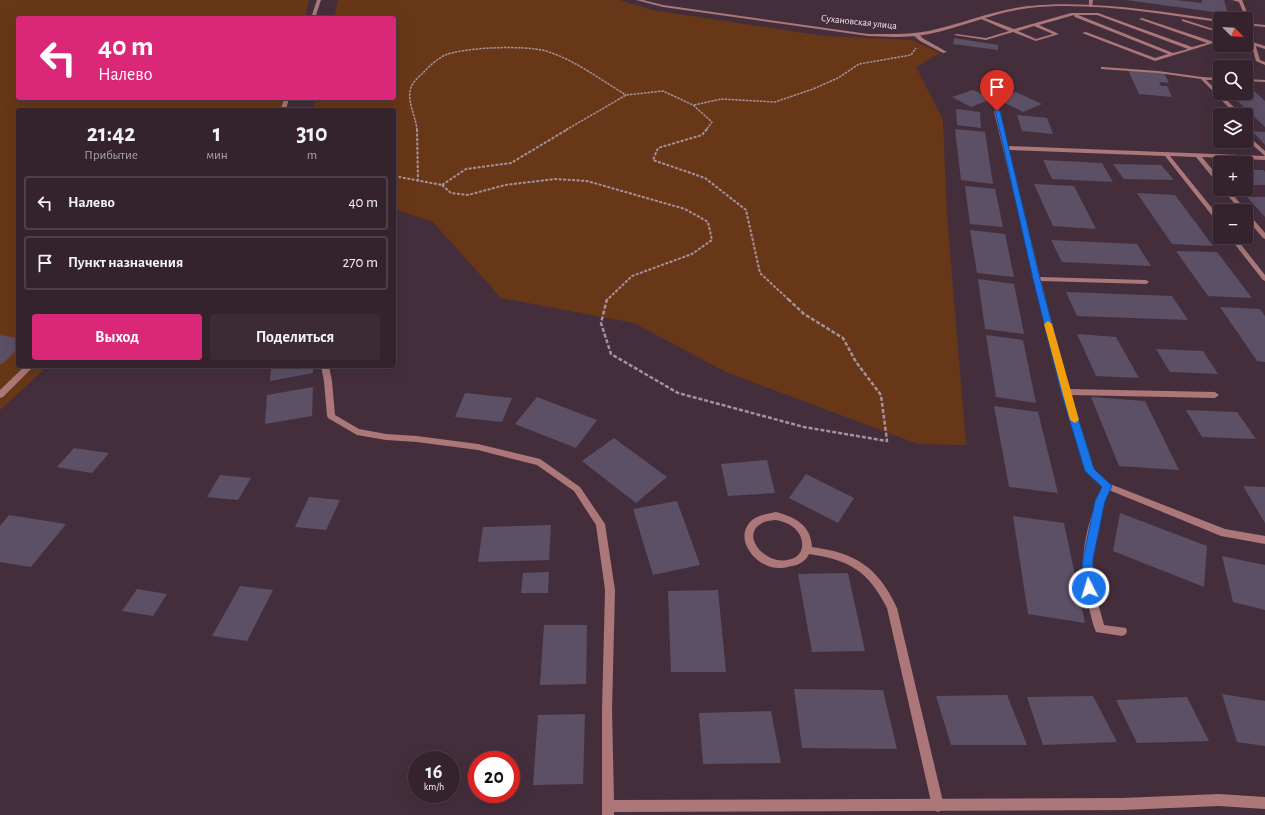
<!DOCTYPE html>
<html lang="ru">
<meta charset="utf-8">
<style>
body{margin:0;font-family:"Alegreya Sans",sans-serif;background:#3c2a35;color:#f1f3f6;height:100vh;display:flex;flex-direction:column;font-size:15px;white-space:nowrap}
*{box-sizing:border-box;margin:0}
p{font-size:13px;color:#a9a4aa}
.icon{flex:none;width:22px;height:22px;fill:none;stroke:currentColor;stroke-width:2;stroke-linecap:round;stroke-linejoin:round}
.map{position:relative;flex:1;overflow:hidden}
.sheet{position:absolute;left:16px;top:108px;width:380px;height:260px;display:flex;flex-direction:column;background:#34222d;border-radius:4px;box-shadow:0 4px 16px #0002,0 0 0 1px #4e3f49}
.sheet>*{flex:none}
.hud{position:absolute;left:16px;top:16px;width:380px;height:84px;border-radius:4px;box-shadow:0 4px 16px #0002,0 0 0 1px #4e3f49;background:#db2777;color:#fff;overflow:hidden}
.needle{width:26px;rotate:114deg}
.tools{position:absolute;left:1213px;top:12px;display:grid;gap:8px}
.tools a{display:grid;place-items:center;width:40px;height:40px;border-radius:4px;background:#34222d;box-shadow:0 4px 16px #0002,0 0 0 1px #4e3f49;font-size:20px}
.speed{position:absolute;left:408px;top:751px;display:flex;gap:8px;font-size:20px;font-weight:700;text-align:center}
.speed>*{display:grid;place-content:center;width:52px;height:52px;border-radius:50%;background:#34222d;box-shadow:0 4px 16px #0002,0 0 0 1px #4e3f49;line-height:1}
.speed small{font-size:10px;font-weight:400}
.speed .limit{border:6px solid #d22;background:#fff;color:#111}
.pin{position:absolute;display:grid;place-items:center;width:34px;height:34px;color:#fff;margin:-41px -17px;border-radius:50% 50% 50% 0;rotate:-45deg;box-shadow:0 0 4px #0007}
.pin .icon{rotate:45deg}
.me{position:absolute;width:44px;margin:-22px;rotate:355deg;stroke-linejoin:round;filter:drop-shadow(0 0 3px #0008)}
.turn{display:flex;align-items:center;gap:14px;height:84px;padding:0 16px;font-size:18px}
.turn .icon{width:52px;height:52px;stroke-width:2.5}
.turn b{display:block;font-size:28px;line-height:34px}
.eta{display:flex;justify-content:space-evenly;align-items:center;height:68px;text-align:center}
.eta b{font-size:24px;font-weight:700;line-height:28px}
.cta{display:flex;gap:8px;margin-top:auto;padding:8px 16px}
.cta a{flex:1;height:46px;border-radius:4px;background:#db2777;color:#fff;font-size:16px;font-weight:700;line-height:46px;text-align:center}
.cta a+a{background:#3c2a35;color:#f1f3f6}
ul{padding:0;list-style:none}
li{display:flex;align-items:center;gap:12px;height:54px;margin:0 8px 6px;padding:0 8px;border:2px solid #4e3f49;border-radius:4px}
li div{flex:1}
li b{display:block;font-size:15px}
li em{font-style:normal}
.map>svg:first-child{display:block}
.green{fill:#683717}
.building{fill:#5b5066}
.lines{fill:none;stroke-linecap:round;stroke-linejoin:round}
.path-far2{stroke:#a5929d;stroke-width:1.5;stroke-dasharray:2.5 1;stroke-linecap:butt}
.path-far1{stroke:#a5929d;stroke-width:2;stroke-dasharray:3 1.5;stroke-linecap:butt}
.path{stroke:#a5929d;stroke-width:2.5;stroke-dasharray:4 2;stroke-linecap:butt}
.lane{fill:#ab7779;fill-rule:evenodd}
.street{fill:#ab7779;fill-rule:evenodd}
.route{fill:#1a73e8;stroke:#114b97}
.slow{fill:#f59e0b}
.labels{text-anchor:middle;dominant-baseline:central;stroke-width:4;stroke-linejoin:round;paint-order:stroke}
.far-street-label{font-size:10px;fill:#f4e5ee;stroke:#452e3c}
</style>
<div class="map">
<svg width="1265" height="815" viewBox="0 0 1265 815">
<rect width="100%" height="100%" fill="#452e3c"/>
<g class="green">
<polygon points="0,0 309,0 305,18 18,18 18,98 285,98 282,110 18,110 18,366 48,366 0,410"/>
<polygon points="338,0 619,0 652,10 824,36 912,40 940,53 916,67 943,120 947,217 966,445 918,444 726,372 634,323 501,298 433,222 394,209 394,110 313,110 316,98 394,98 394,18 334,18"/>
</g>
<g class="building">
<polygon points="1126,0 1176,0 1202,3 1202,0 1224,0 1228,14"/>
<polygon points="954,38 998,45 998,50 953,44"/>
<polygon points="1128,70 1164,73 1169,83 1159,82 1161,86 1167,86 1172,97 1139,94"/>
<polygon points="973,90 992,99 971,107 952,97"/>
<polygon points="1246,90 1254,91 1265,101 1265,127 1229,93 1246,93"/>
<polygon points="1016,92 1042,104 1023,112 997,99"/>
<polygon points="956,109 980,112 981,128 957,125"/>
<polygon points="1017,115 1047,118 1053,134 1022,131"/>
<polygon points="955,129 985,132 993,184 961,180"/>
<polygon points="1252,131 1265,132 1265,145"/>
<polygon points="1043,160 1102,163 1113,182 1052,179"/>
<polygon points="1113,164 1161,165 1174,180 1124,179"/>
<polygon points="1246,170 1263,170 1265,172 1265,185 1246,185"/>
<polygon points="1034,184 1074,186 1096,229 1053,226"/>
<polygon points="965,186 995,189 1003,227 970,224"/>
<polygon points="1137,193 1175,195 1213,246 1172,244"/>
<polygon points="1247,197 1265,197 1265,217"/>
<polygon points="970,230 1005,234 1014,277 977,273"/>
<polygon points="1051,240 1137,244 1151,266 1062,262"/>
<polygon points="1176,251 1217,252 1252,298 1208,296"/>
<polygon points="978,279 1014,284 1024,334 985,329"/>
<polygon points="1066,292 1172,296 1188,320 1077,316"/>
<polygon points="1220,307 1260,309 1265,316 1265,362 1257,361"/>
<polygon points="1077,334 1116,337 1139,378 1096,376"/>
<polygon points="0,335 18,338 18,349 2,364 0,363"/>
<polygon points="986,335 1023,340 1036,403 996,397"/>
<polygon points="1156,349 1203,351 1218,374 1170,372"/>
<polygon points="271,366 313,366 313,373 270,381"/>
<polygon points="313,387 312,416 265,424 267,395"/>
<polygon points="465,393 512,398 502,422 455,417"/>
<polygon points="537,397 597,420 576,448 515,424"/>
<polygon points="1091,397 1145,401 1179,470 1119,466"/>
<polygon points="994,406 1038,412 1058,493 1009,487"/>
<polygon points="1186,410 1237,412 1256,439 1202,437"/>
<polygon points="614,438 667,477 636,503 582,461"/>
<polygon points="74,448 109,453 92,473 57,467"/>
<polygon points="767,460 775,493 728,496 721,464"/>
<polygon points="806,474 854,498 838,523 789,498"/>
<polygon points="220,475 251,478 238,500 207,497"/>
<polygon points="1243,486 1265,487 1265,523"/>
<polygon points="309,497 340,500 326,530 295,527"/>
<polygon points="677,501 700,565 653,575 633,509"/>
<polygon points="1120,513 1207,546 1204,587 1113,551"/>
<polygon points="9,515 66,524 31,567 0,562 0,526"/>
<polygon points="1013,516 1064,523 1085,623 1028,614"/>
<polygon points="551,525 549,560 478,562 483,527"/>
<polygon points="1222,556 1265,565 1265,610 1233,602"/>
<polygon points="549,572 548,593 521,593 523,573"/>
<polygon points="848,573 865,651 812,652 798,574"/>
<polygon points="240,586 273,590 247,641 212,636"/>
<polygon points="137,589 167,594 153,616 122,611"/>
<polygon points="718,590 726,672 671,672 668,591"/>
<polygon points="544,625 587,625 586,684 540,685"/>
<polygon points="794,689 883,690 897,749 802,748"/>
<polygon points="1222,694 1265,701 1265,746 1237,742"/>
<polygon points="1007,695 1027,745 951,745 936,696"/>
<polygon points="1093,696 1117,742 1043,745 1027,697"/>
<polygon points="1187,697 1209,741 1137,743 1116,700"/>
<polygon points="771,711 781,763 703,764 699,713"/>
<polygon points="585,714 583,784 533,785 538,715"/>
</g>
<g class="lines">
<g class="path-far2">
<polyline points="694,105 721,99 775,102 813,89 838,78 859,64 911,55 916,48"/>
<path d="M417 130C416 118 408 103 410 91 411 84 417 78 422 74 428 67 435 61 443 56 462 47 525 45 546 51 575 60 601 80 626 95"/>
<polyline points="566,130 626,95 663,91 693,105 712,122 706,130"/>
</g>
<g class="path-far1">
<polyline points="417,129 418,181"/>
<polyline points="707,129 702,135 658,148 653,160 705,178 746,210 760,273 789,300"/>
<polyline points="394,176 442,185"/>
<polyline points="442,185 451,193 468,195 505,185 555,179 587,181 685,209 708,222 712,240 692,254 632,276 607,300"/>
<polyline points="442,185 466,169 511,163 568,129"/>
</g>
<polyline class="path" points="607,299 601,323 611,354 678,393 804,427 887,441 881,395 856,362 843,338 804,314 788,299"/>
<g class="lane">
<polygon points="1089,0 1093,0 1092,7 1089,6"/>
<polygon points="1232,0 1242,0 1252,25 1248,24 1239,2"/>
<path d="M1071 13H1098L1192 47 1207 43 1139 19 1142 18 1211 41 1220 39V41L1155 61 1082 33 1086 32 1155 58 1168 54 1075 17 1074 15 1039 25 1059 34 1036 41 1013 32 986 40 954 35 956 34 986 38 1009 31 981 19V17H982L1014 29ZM1078 15H1097L1188 49 1173 53ZM1034 26 1053 34 1036 39 1018 31Z"/>
<polygon points="913,33 917,33 924,39 947,52 943,53 920,41 913,35"/>
<polygon points="1251,43 1255,44 1260,60 1265,62 1265,65 1256,61"/>
<polygon points="1103,67 1158,71 1202,77 1220,78 1220,80 1206,80 1242,115 1236,115 1201,79 1158,73 1101,69 1101,67"/>
<polygon points="1246,79 1265,80 1265,82 1246,81"/>
<polygon points="1246,134 1265,151 1265,156 1246,139"/>
<path d="M1107 483 1110 484 1111 486C1100 514 1089 549 1093 580 1095 595 1100 610 1104 625L1126 628 1127 631 1126 634 1122 636 1096 632C1093 626 1092 619 1090 612 1087 601 1084 590 1083 579 1080 550 1091 509 1104 484Z"/>
<path d="M776 512C795 517 811 525 812 547 856 553 878 567 897 608L944 806 942 810 938 812 934 810 932 806 887 608C868 571 850 560 809 554 806 561 799 565 792 566 785 568 778 569 771 567 753 562 735 539 750 522 757 515 767 514 776 512ZM776 520C782 521 788 523 793 527 803 534 807 551 794 558 769 570 736 535 764 522 767 521 772 520 776 520Z"/>
</g>
<g class="street">
<polygon points="317,0 321,0 315,18 311,18"/>
<path d="M636 0H643L663 5 868 34C889 34 908 35 929 31 962 24 994 10 1029 6 1092 0 1157 11 1220 20V22C1157 14 1092 1 1029 8 995 12 962 27 929 34 908 38 889 37 868 36L663 7Z"/>
<polygon points="1182,19 1220,31 1220,33 1182,21"/>
<polygon points="1246,23 1265,25 1265,27 1246,25"/>
<polygon points="1246,40 1265,46 1265,49 1246,43"/>
<polygon points="285,98 289,98 286,110 280,110"/>
<polygon points="997,109 1000,111 1008,146 1265,156 1265,160 1202,157 1220,179 1220,185 1218,184 1196,157 1170,156 1220,218 1220,224 1218,223 1165,156 1009,150 1040,277 1146,280 1149,282 1146,284 1041,281 1069,389 1215,392 1219,395 1215,398 1071,395 1094,469 1110,484 1225,529 1265,536 1265,544 1221,536 1104,488 1087,473 1062,392 1034,279 994,111"/>
<polygon points="1222,189 1228,189 1246,210 1246,212 1248,213 1265,233 1265,239 1263,238 1246,218 1246,211 1241,211"/>
<polygon points="1229,237 1235,237 1265,275 1265,281 1263,280"/>
<polygon points="25,366 34,366 3,397 0,398 0,390"/>
<polygon points="321,366 329,366 332,381 335,415 359,429 386,434 417,436 478,444 540,459 580,487 605,524 615,590 612,710 614,800 1122,798 1219,794 1265,797 1265,809 1219,806 1122,810 614,812 614,815 602,815 602,710 605,590 596,525 574,491 537,465 478,450 417,442 386,440 357,435 328,418 327,416 324,381"/>
</g>
</g>
<path class="route" d="M995 110 1000 111 1040 279 1070 392 1094 469 1112 486 1105 501 1093 559C1092 569 1097 583 1093 591L1089 592 1085 591C1081 582 1082 569 1083 559L1095 501 1102 487 1085 471 1061 392 1033 279Z"/>
<polygon class="slow" points="1048,321 1052,324 1079,420 1075,423 1070,420 1044,324"/>
<g class="labels">
<g class="far-street-label">
<text transform="translate(859 22) rotate(6)">Сухановская улица</text>
</g>
</g>
</svg>
<div class="tools">
<a><svg class="needle" viewBox="-14 -14 28 28"><path d="M0-13l5 13h-10z" fill="#e53935"/><path d="M0 13l5-13h-10z" fill="#a9a4aa"/></svg></a>
<a><svg class="icon" aria-label="search" viewBox="0 0 24 24"><circle cx="10" cy="10" r="6"/><path d="M15 15l6 6"/></svg></a>
<a><svg class="icon" aria-label="layers" viewBox="0 0 24 24"><path d="M12 4l9 5-9 5-9-5zM3 14l9 5 9-5"/></svg></a>
<a>+</a>
<a>−</a>
</div>
<div class="speed"><div>16<small>km/h</small></div><div class="limit">20</div></div>
<div class="pin" style="left:997px;top:111px;background:#d93025"><svg class="icon" aria-label="arrive" viewBox="0 0 24 24"><path d="M6 21V4h12l-3 4 3 4H6"/></svg></div>
<svg class="me" style="left:1089px;top:588px" viewBox="-20 -20 40 40"><circle r="17" fill="#1a73e8" stroke="#fff" stroke-width="3"/><path d="M0-11L8 9 0 5-8 9z" fill="#fff"/></svg>
<div class="hud">
<div class="turn"><svg class="icon" aria-label="left" viewBox="0 0 24 24"><path d="M17 20v-9H6M10 6l-5 5 5 5"/></svg><div><b>40 m</b>Налево</div></div>
</div>
<section class="sheet">
<div class="eta">
<div><b>21:42</b><p>Прибытие</p></div>
<div><b>1</b><p>мин</p></div>
<div><b>310</b><p>m</p></div>
</div>
<ul>
<li><svg class="icon" aria-label="left" viewBox="0 0 24 24"><path d="M17 20v-9H6M10 6l-5 5 5 5"/></svg><div><b>Налево</b></div><em>40 m</em></li>
<li><svg class="icon" aria-label="arrive" viewBox="0 0 24 24"><path d="M6 21V4h12l-3 4 3 4H6"/></svg><div><b>Пункт назначения</b></div><em>270 m</em></li>
</ul>
<div class="cta"><a>Выход</a><a>Поделиться</a></div>
</section>
</div>
